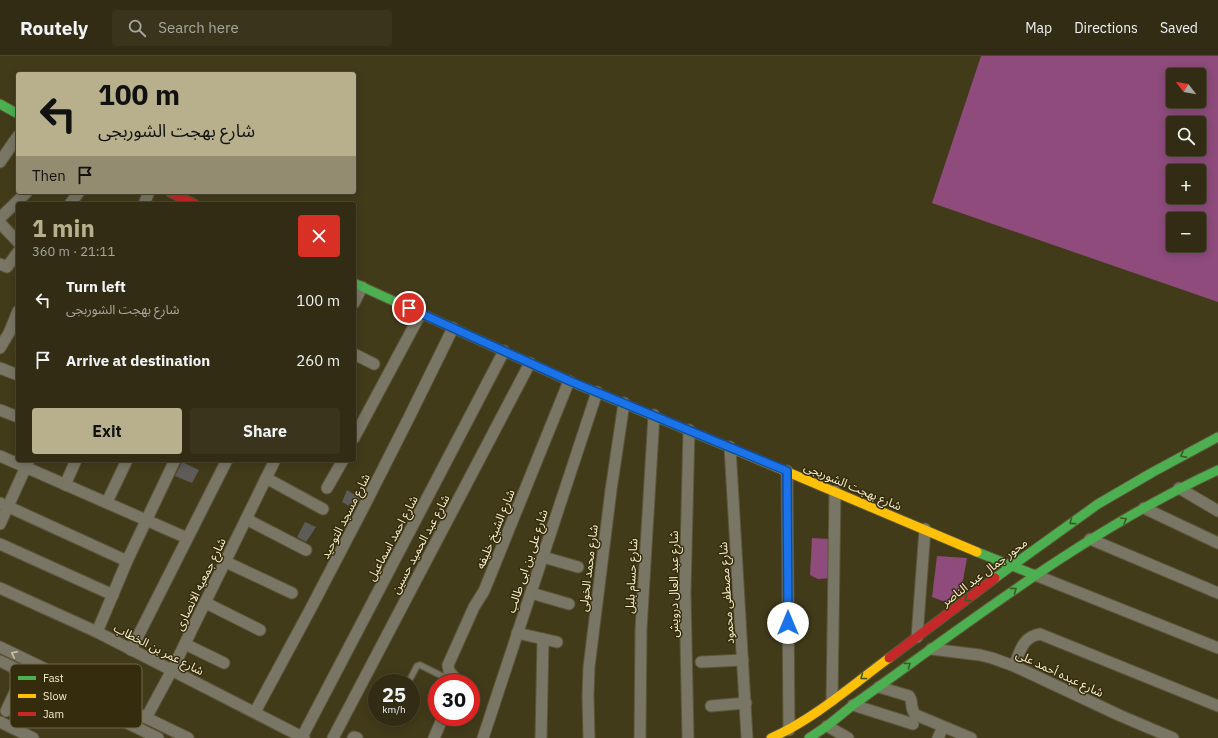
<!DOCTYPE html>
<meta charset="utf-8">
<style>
body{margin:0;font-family:"IBM Plex Sans","Noto Sans Arabic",sans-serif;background:#3a341d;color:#f1f3f6;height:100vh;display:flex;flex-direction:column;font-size:15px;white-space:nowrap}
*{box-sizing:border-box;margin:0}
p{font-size:13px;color:#a8a7a0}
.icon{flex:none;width:22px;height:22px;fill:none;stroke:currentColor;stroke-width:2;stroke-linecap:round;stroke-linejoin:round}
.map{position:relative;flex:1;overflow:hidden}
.drawer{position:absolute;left:16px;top:146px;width:340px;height:260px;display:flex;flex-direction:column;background:#322c14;border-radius:4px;box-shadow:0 2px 10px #0003,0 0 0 1px #4d4834}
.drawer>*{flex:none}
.hud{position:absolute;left:16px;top:16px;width:340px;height:122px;border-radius:4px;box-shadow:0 2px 10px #0003,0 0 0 1px #4d4834;background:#b8b08d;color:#111;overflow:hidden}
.needle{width:26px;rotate:301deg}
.fabs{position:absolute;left:1166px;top:12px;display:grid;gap:8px}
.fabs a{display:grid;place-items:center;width:40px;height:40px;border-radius:4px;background:#322c14;box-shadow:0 2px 10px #0003,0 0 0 1px #4d4834;font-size:20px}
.speed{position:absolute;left:368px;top:618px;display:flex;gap:8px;font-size:20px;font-weight:700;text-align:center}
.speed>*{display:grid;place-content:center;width:52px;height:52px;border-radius:50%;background:#322c14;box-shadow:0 2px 10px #0003,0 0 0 1px #4d4834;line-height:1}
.speed small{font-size:10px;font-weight:400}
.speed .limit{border:6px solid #d22;background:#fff;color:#111}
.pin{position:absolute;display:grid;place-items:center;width:34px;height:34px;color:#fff;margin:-17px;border:2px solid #fff;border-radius:50%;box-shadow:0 1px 4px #0007}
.me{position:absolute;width:44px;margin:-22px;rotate:0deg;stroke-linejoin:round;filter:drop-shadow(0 0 3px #0008)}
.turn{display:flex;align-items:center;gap:14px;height:84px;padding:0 16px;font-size:18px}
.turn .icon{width:52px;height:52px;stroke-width:2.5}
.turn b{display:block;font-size:28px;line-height:34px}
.then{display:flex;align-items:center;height:38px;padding:0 16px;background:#0003;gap:8px;font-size:15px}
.round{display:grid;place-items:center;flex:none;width:42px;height:42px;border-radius:4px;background:#3a341d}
.headline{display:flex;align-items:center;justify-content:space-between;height:68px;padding:0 16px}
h1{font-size:24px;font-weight:800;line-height:30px;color:#b8b08d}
.primary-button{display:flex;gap:8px;margin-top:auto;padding:8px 16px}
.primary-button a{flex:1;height:46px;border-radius:4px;background:#b8b08d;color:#111;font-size:16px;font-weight:800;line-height:46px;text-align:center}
.primary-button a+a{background:#3a341d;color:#f1f3f6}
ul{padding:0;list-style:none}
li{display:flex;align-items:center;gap:12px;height:60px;padding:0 16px}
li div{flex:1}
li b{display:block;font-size:15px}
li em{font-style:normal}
header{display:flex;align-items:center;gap:24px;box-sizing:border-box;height:56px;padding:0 20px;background:#322c14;border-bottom:1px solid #4d4834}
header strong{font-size:19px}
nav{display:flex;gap:22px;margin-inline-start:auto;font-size:14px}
.search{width:280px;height:36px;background:#3a341d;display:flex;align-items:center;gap:10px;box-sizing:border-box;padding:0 14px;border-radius:4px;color:#a8a7a0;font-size:15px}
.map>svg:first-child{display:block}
.green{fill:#8e4b7b;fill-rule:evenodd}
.building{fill:#5e5c59}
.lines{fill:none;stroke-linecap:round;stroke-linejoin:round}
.lane-casing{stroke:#5c553a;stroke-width:8}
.street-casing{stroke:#5c553a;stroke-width:13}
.fast-casing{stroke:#5c553a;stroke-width:11}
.slow-casing{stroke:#5c553a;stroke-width:11}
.jam-casing{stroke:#5c553a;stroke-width:11}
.lane{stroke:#7a7665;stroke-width:5.5}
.street{stroke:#7a7665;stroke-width:11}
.fast{stroke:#4caf50;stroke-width:9}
.slow{stroke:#ffc107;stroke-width:9}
.jam{stroke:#c62828;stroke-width:9}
.oneway{stroke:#3c5a24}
.oneway2{stroke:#cbc5a7}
.route-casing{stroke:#114b97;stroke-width:10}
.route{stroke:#1a73e8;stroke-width:7}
.labels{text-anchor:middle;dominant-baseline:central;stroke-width:3;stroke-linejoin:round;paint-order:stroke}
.street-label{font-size:12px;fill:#f7efcb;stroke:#342c0d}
.key{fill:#342c0d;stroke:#6e6646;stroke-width:1}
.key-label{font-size:11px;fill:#f7efcb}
</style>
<header>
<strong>Routely</strong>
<div class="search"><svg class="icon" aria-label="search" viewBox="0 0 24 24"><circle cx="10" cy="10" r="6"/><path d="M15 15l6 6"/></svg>Search here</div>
<nav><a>Map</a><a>Directions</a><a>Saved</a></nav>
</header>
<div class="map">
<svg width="1218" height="682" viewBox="0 0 1218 682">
<rect width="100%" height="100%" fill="#423b1a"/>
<g class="green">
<path d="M981 0H1218V246L932 147ZM1173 19H1199V45H1173ZM1173 67H1199V93H1173ZM1173 115H1199V141H1173ZM1173 163H1199V189H1173Z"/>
<polygon points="812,482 830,483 834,522 818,523 810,519"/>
<polygon points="937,500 967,502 961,535 948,547 932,541"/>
</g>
<g class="building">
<polygon points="182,406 199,414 192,427 175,420"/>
<polygon points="347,434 360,442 355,453 342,446"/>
<polygon points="305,466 316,471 306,486 297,481"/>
</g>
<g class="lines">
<g class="lane-casing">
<g id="lane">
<polyline points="408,627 417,610 420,609 456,627"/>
<polyline points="390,662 390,661"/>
</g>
</g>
<g class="street-casing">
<g id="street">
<polyline points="0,106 18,80"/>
<polyline points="70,148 79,136"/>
<polyline points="144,148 149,136"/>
<polyline points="0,162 27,136"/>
<polyline points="0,167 18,186"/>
<polyline points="0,208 7,211 18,196"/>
<polyline points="354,247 362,231"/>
<polyline points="0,292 9,277 18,255"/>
<polyline points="354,298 374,308"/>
<polyline points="0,312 18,319"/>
<polyline points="0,354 18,361"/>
<polyline points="354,382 421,257"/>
<polyline points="730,391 747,682"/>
<polyline points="0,400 187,482"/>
<polyline points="787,415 789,674"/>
<polyline points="266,422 323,453"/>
<polyline points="65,429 76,404"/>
<polyline points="327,432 343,404"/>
<polyline points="1179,432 1218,455"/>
<polyline points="107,446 127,404"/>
<polyline points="0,447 127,505"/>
<polyline points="1144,452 1218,487"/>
<polyline points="246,463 306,494"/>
<polyline points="0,468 29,404"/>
<polyline points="1090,483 1218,537"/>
<polyline points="0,488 113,539"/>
<polyline points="543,501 578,511"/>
<polyline points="226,506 292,537"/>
<polyline points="1035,519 1218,592"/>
<polyline points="0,532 97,576 304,682"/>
<polyline points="531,537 569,548"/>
<polyline points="206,547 260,574"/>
<polyline points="97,576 127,505 175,404"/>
<polyline points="517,577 557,586"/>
<polyline points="917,581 925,473"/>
<polyline points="185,588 224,607"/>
<polyline points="0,591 188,682"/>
<polyline points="931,593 980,599 992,602 1014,610 1121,660 1173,682"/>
<polyline points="131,594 227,404"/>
<polyline points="0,605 158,682"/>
<polyline points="701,606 743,604"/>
<path d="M1014 610C1020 596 1022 581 1040 578L1218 650"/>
<polyline points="456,627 455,622 449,615 448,609 474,551 484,535 569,325"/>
<path d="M879 631 909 640C914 646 909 653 916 659L971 682"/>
<polyline points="832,644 835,435"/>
<polyline points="853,649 913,668"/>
<polyline points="711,650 746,647"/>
<polyline points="6,655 24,617"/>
<path d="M255 656C324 530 390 402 453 272"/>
<polyline points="146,662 172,614 275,404"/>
<polyline points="0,666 33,682"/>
<polyline points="827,670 848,682"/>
<polyline points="302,681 504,295"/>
<polyline points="333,682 530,307"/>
<polyline points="353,682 354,681 357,682"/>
<polyline points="434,682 443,661"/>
<polyline points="483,682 597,336"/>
<polyline points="541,682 543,583"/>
<polyline points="589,682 588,640 589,611 611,434 624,347"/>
<polyline points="640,682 641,574 654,359"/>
<polyline points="688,682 685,536 689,374"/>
<polyline points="938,682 943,671"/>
</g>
</g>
<g class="fast-casing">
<g id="fast">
<polyline points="0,48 18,58"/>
<polyline points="354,227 569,325 738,395"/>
<polyline points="977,496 1035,519"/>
<polyline points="995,522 1098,448 1153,416 1218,381"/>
<path d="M809 682 827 670 853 649C971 565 1086 475 1218 414"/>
</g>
</g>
<g class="slow-casing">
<g id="slow">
<polyline points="738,395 977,496"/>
<path d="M771 682C814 663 851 630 889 602"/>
</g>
</g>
<g class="jam-casing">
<g id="jam">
<polyline points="170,136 194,148"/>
<polyline points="889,602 995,522"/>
</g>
</g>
<use href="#lane" class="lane"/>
<use href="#street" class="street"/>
<use href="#fast" class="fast"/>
<use href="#slow" class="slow"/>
<use href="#jam" class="jam"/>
</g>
<defs><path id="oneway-chevron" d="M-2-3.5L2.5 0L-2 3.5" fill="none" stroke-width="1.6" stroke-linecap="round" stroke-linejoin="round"/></defs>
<g class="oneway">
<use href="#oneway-chevron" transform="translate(1183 399) rotate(152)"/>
<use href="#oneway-chevron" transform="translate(1124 464) rotate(-30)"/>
<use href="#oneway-chevron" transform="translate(1072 466) rotate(144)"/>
<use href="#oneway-chevron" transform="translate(1014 534) rotate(-36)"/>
<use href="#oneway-chevron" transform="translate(967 543) rotate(143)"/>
<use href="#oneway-chevron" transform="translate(908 609) rotate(-36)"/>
<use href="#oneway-chevron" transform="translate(863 621) rotate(143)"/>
</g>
<use class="oneway2" href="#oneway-chevron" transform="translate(14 598) rotate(-154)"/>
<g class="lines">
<g class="route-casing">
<polyline id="route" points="409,252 570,325 787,415 788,567"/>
</g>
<use href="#route" class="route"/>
</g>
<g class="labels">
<g class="street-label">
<text transform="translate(853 430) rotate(23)">شارع بهجت الشوربجى</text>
<text transform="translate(345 460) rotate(-63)">شارع مسجد التوحيد</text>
<text transform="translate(495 473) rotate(-68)">شارع الشيخ خليفه</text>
<text transform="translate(392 482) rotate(-62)">شارع احمد اسماعيل</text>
<text transform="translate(420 488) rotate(-62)">شارع عبد الحميد حسين</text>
<text transform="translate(527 505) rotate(-72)">شارع على بن ابى طالب</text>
<text transform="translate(588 512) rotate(-83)">شارع محمد الخولى</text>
<text transform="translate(984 516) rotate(-37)">محور جمال عبد الناصر</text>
<text transform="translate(631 520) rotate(-87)">شارع حسام بلبل</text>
<text transform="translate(200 528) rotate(-64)">شارع جمعيه الانصارى</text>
<text transform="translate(673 528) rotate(-90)">شارع عبد العال درويش</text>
<text transform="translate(726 537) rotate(-94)">شارع مصطفى محمود</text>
<text transform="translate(159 593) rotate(27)">شارع عمر بن الخطاب</text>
<text transform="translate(1060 617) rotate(25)">شارع عبده أحمد على</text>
</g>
</g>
<rect x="10" y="608" width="132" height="64" rx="6" class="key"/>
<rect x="18" y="620" width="18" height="4" fill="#4caf50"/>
<rect x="18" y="638" width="18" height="4" fill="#ffc107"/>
<rect x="18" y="656" width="18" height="4" fill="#c62828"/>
<g class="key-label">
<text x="43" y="626">Fast</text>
<text x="43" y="644">Slow</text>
<text x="43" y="662">Jam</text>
</g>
</svg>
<div class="fabs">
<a><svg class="needle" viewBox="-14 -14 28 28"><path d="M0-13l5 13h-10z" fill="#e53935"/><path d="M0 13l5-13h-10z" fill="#a8a7a0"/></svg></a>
<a><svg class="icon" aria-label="search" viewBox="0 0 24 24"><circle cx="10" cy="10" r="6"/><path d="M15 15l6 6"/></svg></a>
<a>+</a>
<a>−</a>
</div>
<div class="speed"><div>25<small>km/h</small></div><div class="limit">30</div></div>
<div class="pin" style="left:409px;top:252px;background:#d93025"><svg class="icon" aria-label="arrive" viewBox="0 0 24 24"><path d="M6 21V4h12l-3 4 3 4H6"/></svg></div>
<svg class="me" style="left:788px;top:567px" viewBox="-20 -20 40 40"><circle r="19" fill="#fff"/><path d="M0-13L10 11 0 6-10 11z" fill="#1a73e8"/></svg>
<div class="hud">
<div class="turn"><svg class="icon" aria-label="left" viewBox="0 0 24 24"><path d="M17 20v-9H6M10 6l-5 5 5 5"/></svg><div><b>100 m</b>شارع بهجت الشوربجى</div></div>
<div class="then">Then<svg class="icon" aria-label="arrive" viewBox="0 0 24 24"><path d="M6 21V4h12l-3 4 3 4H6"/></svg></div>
</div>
<section class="drawer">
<div class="headline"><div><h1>1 min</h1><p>360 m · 21:11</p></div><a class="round" style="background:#d93025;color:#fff"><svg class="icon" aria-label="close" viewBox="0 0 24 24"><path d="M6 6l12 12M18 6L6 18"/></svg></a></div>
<ul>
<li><svg class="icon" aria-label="left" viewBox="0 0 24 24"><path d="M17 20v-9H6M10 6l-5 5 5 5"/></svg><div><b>Turn left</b><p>شارع بهجت الشوربجى</p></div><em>100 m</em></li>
<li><svg class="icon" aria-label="arrive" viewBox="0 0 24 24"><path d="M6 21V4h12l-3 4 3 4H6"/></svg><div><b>Arrive at destination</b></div><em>260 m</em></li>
</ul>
<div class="primary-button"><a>Exit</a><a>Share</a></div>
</section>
</div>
